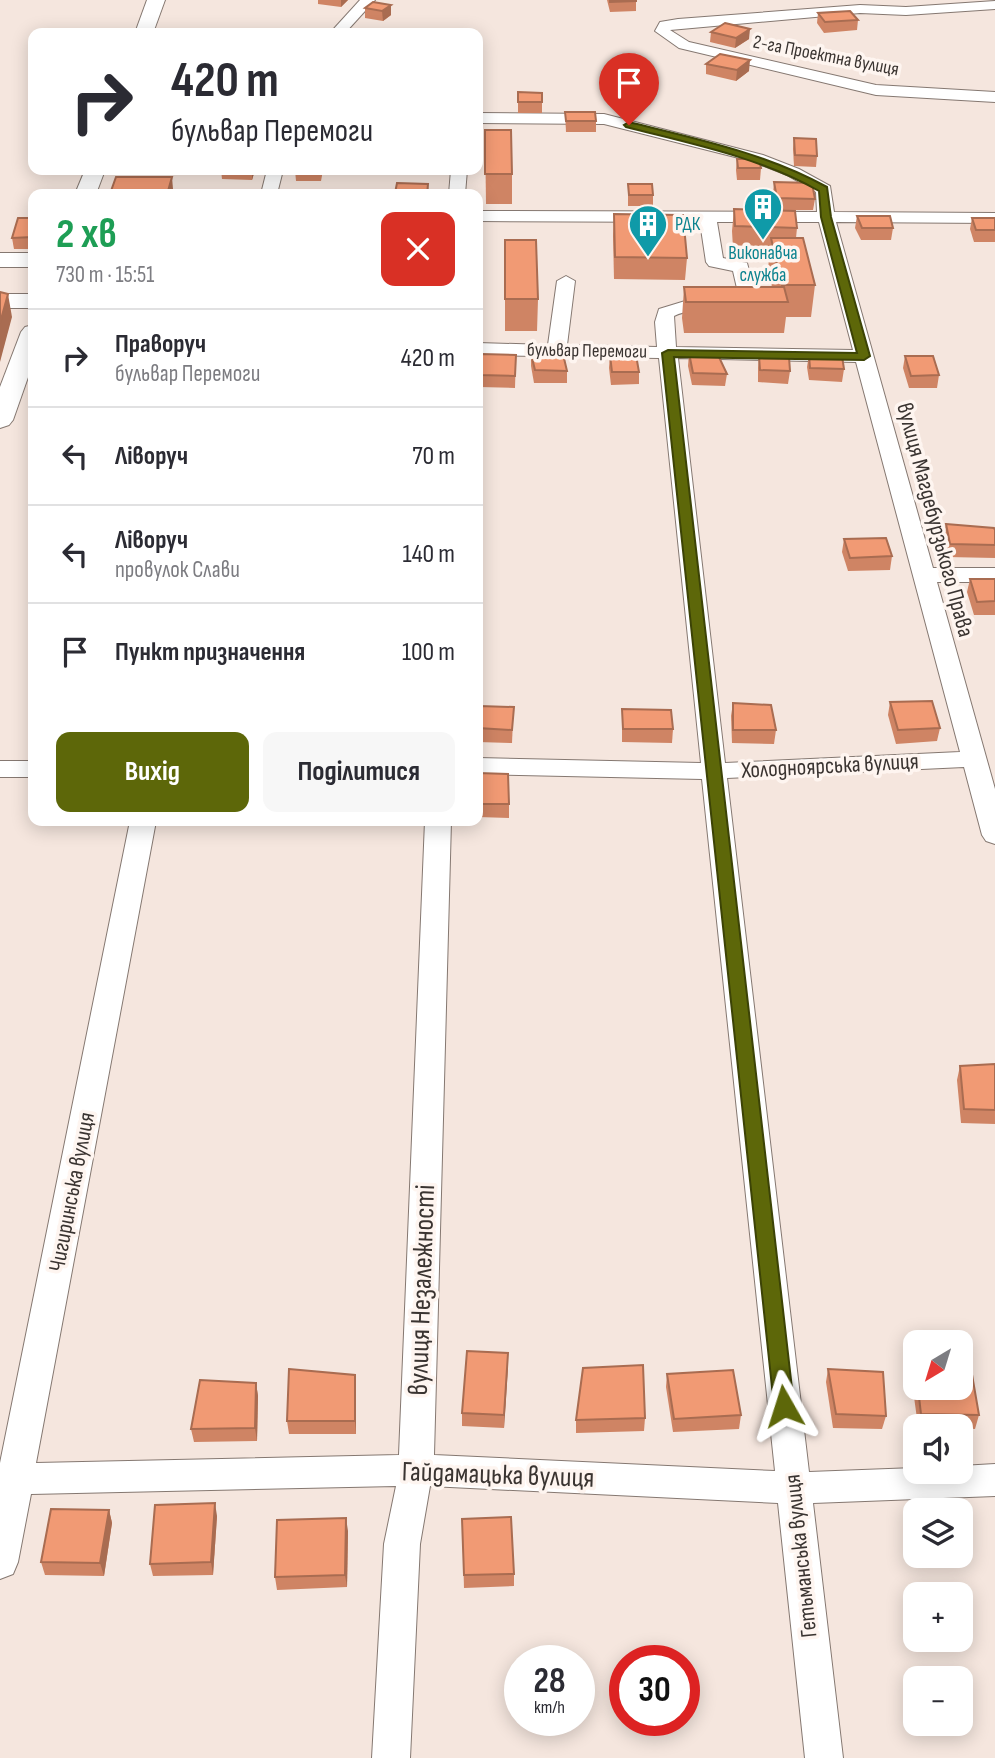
<!DOCTYPE html>
<html lang="uk">
<meta charset="utf-8">
<style>
body{margin:0;font-family:"Sofia Sans Condensed",sans-serif;background:#f7f7f7;color:#2b2b33;height:100vh;display:flex;flex-direction:column;font-size:26px;white-space:nowrap}
*{box-sizing:border-box;margin:0}
p{font-size:23px;color:#7c7c81}
.icon{flex:none;width:38px;height:38px;fill:none;stroke:currentColor;stroke-width:2;stroke-linecap:round;stroke-linejoin:round}
.map{position:relative;flex:1;overflow:hidden}
.drawer{position:absolute;left:28px;top:189px;width:455px;height:637px;display:flex;flex-direction:column;background:#fff;border-radius:14px;box-shadow:0 4px 18px #0003}
.drawer>*{flex:none}
.top-card{position:absolute;left:28px;top:28px;width:455px;height:147px;border-radius:14px;box-shadow:0 4px 18px #0003;background:#fff;color:#2b2b33;overflow:hidden}
.needle{width:46px;rotate:218deg}
.fabs{position:absolute;left:903px;top:1330px;display:grid;gap:14px}
.fabs a{display:grid;place-items:center;width:70px;height:70px;border-radius:14px;background:#fff;box-shadow:0 4px 18px #0003;font-size:35px}
.speed{position:absolute;left:504px;top:1645px;display:flex;gap:14px;font-size:35px;font-weight:700;text-align:center}
.speed>*{display:grid;place-content:center;width:91px;height:91px;border-radius:50%;background:#fff;box-shadow:0 4px 18px #0003;line-height:1}
.speed small{font-size:18px;font-weight:400}
.speed .limit{border:10px solid #d22;background:#fff;color:#111}
.pin{position:absolute;display:grid;place-items:center;width:60px;height:60px;color:#fff;margin:-72px -30px;border-radius:50% 50% 50% 0;rotate:-45deg;box-shadow:0 0 7px #0007}
.pin .icon{rotate:45deg}
.me{position:absolute;width:77px;margin:-38px;rotate:354deg;stroke-linejoin:round;filter:drop-shadow(0 0 5px #0008)}
.turn{display:flex;align-items:center;gap:24px;height:147px;padding:0 28px;font-size:32px}
.turn .icon{width:91px;height:91px;stroke-width:2.5}
.turn b{display:block;font-size:49px;line-height:60px}
.round{display:grid;place-items:center;flex:none;width:74px;height:74px;border-radius:14px;background:#f7f7f7}
.headline{display:flex;align-items:center;justify-content:space-between;height:119px;padding:0 28px}
h1{font-size:42px;font-weight:700;line-height:52px;color:#1e9e55}
.action{display:flex;gap:14px;margin-top:auto;padding:14px 28px}
.action a{flex:1;height:80px;border-radius:14px;background:#5d6709;color:#fff;font-size:28px;font-weight:700;line-height:80px;text-align:center}
.action a+a{background:#f7f7f7;color:#2b2b33}
ul{padding:0;list-style:none}
li{display:flex;align-items:center;gap:21px;height:98px;padding:0 28px;border-top:2px solid #e1e1e2}
li div{flex:1}
li b{display:block;font-size:26px}
li em{font-style:normal}
.map>svg:first-child{display:block}
.lines{fill:none;stroke-linecap:round;stroke-linejoin:round}
.minor-casing{stroke:#857871;stroke-width:2}
.major-casing{stroke:#857871;stroke-width:2}
.minor{fill:#fff;fill-rule:evenodd}
.major{fill:#fff;fill-rule:evenodd}
.wall{fill:#cf8464}
.shaded-wall{fill:#a96c51}
.building{fill:#f19a74;stroke:#a96c51;stroke-width:2}
.route{fill:#5d6709;stroke:#3c4306;stroke-width:2}
.labels{text-anchor:middle;dominant-baseline:central;stroke-width:7;stroke-linejoin:round;paint-order:stroke}
.far-street-label{font-size:19px;fill:#3a3431;stroke:#fef5f0}
.far-culture-label{font-size:19px;fill:#0d838f;stroke:#fef5f0;text-anchor:start}
.street-label{font-size:23px;fill:#3a3431;stroke:#fef5f0}
.near-street-label{font-size:28px;fill:#3a3431;stroke:#fef5f0}
</style>
<div class="map">
<svg width="995" height="1758" viewBox="0 0 995 1758">
<rect width="100%" height="100%" fill="#f5e6de"/>
<g class="lines">
<g class="minor-casing">
<g id="minor">
<polygon points="360,0 375,0 345,33 330,33"/>
<polygon points="995,1 995,9 906,15 860,13 670,30 689,42 876,85 995,92 995,102 876,95 679,48 655,31 660,22 678,19 860,5 906,7"/>
<path d="M478 113 604 114 763 155 799 169 830 186 834 212 995 213V223L836 222 933 568H995V582H937L995 789V844L986 841 982 835 964 767 727 778 809 1472 915 1468V1472H961V1466L995 1464V1496L813 1503 843 1758H805L778 1503 430 1486 420 1544 410 1758H372L384 1544 396 1486 31 1494 18 1562 13 1574 0 1579V1463L130 821H156L36 1463 399 1455 425 821H451L434 1455 775 1471 702 779 478 774V758L701 763 659 358 478 355V343L548 345 557 281 566 276 575 281 567 345 657 347 655 322 659 309 695 298 739 297 733 271 709 266 706 262 700 222 478 221V211L817 212 816 192 787 175 751 161 604 124 478 123ZM717 222H819L853 350 676 347 674 316C696 304 748 314 758 303L747 263 723 258ZM678 358 856 362 960 752 725 763Z"/>
<polygon points="267,170 283,170 277,194 261,194"/>
<polygon points="451,170 467,170 465,194 449,194"/>
<rect x="0" y="761" width="33" height="16"/>
</g>
</g>
<g class="major-casing">
<g id="major">
<polygon points="147,0 165,0 153,33 135,33"/>
<polygon points="85,170 105,170 96,194 75,194"/>
<rect x="0" y="253" width="33" height="14"/>
<rect x="0" y="294" width="33" height="14"/>
<polygon points="33,325 33,363 13,420 9,425 0,428 0,387 21,332 25,327"/>
</g>
</g>
<use href="#minor" class="minor"/>
<use href="#major" class="major"/>
</g>
<g class="wall">
<polygon points="318,0 348,0 341,7 318,4"/>
<polygon points="607,0 636,0 636,11 610,12"/>
<polygon points="391,5 391,15 383,21 365,18 365,8"/>
<polygon points="818,13 858,20 857,30 824,33 817,23"/>
<polygon points="711,32 749,39 735,48 710,42"/>
<polygon points="706,64 749,71 736,81 706,74"/>
<polygon points="518,92 542,93 542,113 518,113"/>
<polygon points="565,112 596,121 596,132 566,132"/>
<polygon points="485,130 512,174 512,204 486,204"/>
<polygon points="794,138 817,156 816,167 794,166 793,149"/>
<polygon points="737,159 761,168 760,180 737,180 736,170"/>
<polygon points="221,170 255,170 252,180 222,179"/>
<polygon points="295,170 323,170 321,181 296,181"/>
<polygon points="774,182 815,199 813,210 776,210 773,194"/>
<polygon points="397,183 428,184 429,194 395,194"/>
<polygon points="628,184 653,195 653,206 628,206"/>
<polygon points="173,189 172,194 112,194 111,191"/>
<polygon points="734,209 797,228 796,238 815,285 811,317 786,317 784,333 684,333 682,318 684,287 772,287 768,269 770,249 733,248 732,231"/>
<polygon points="614,214 687,258 685,280 614,279 613,236"/>
<polygon points="857,216 893,228 891,240 861,240 855,228"/>
<polygon points="33,218 33,249 14,249 12,238"/>
<polygon points="972,218 995,218 995,242 974,242 970,229"/>
<polygon points="505,240 538,299 537,331 505,331"/>
<polygon points="689,353 727,374 725,386 692,385 688,366"/>
<polygon points="531,354 567,371 567,383 534,383 531,366"/>
<polygon points="516,355 515,388 479,387 479,375"/>
<polygon points="610,355 639,372 639,384 611,385 609,368"/>
<polygon points="809,355 844,369 842,382 809,380 807,367"/>
<polygon points="759,356 790,371 788,384 758,382 758,368"/>
<polygon points="905,356 939,375 937,388 909,388 903,368"/>
<polygon points="946,524 995,530 995,558 947,557 944,537"/>
<polygon points="844,539 892,556 890,570 848,571 842,552"/>
<polygon points="970,579 995,579 995,615 974,615 967,592"/>
<polygon points="890,702 940,728 937,741 896,744 888,715"/>
<polygon points="733,703 776,730 774,744 732,743 731,716"/>
<polygon points="622,709 673,729 672,743 622,742"/>
<polygon points="478,714 513,720 512,743 478,742"/>
<polygon points="478,773 509,804 509,818 478,817"/>
<polygon points="995,1064 995,1124 961,1123 957,1080 960,1066"/>
<polygon points="508,1353 504,1428 462,1426 462,1413"/>
<polygon points="914,1362 915,1362 915,1388 961,1388 979,1415 975,1429 961,1428 961,1426 918,1426 911,1375"/>
<polygon points="828,1369 886,1416 882,1429 833,1428 826,1382"/>
<polygon points="667,1374 741,1415 739,1429 673,1432 666,1387"/>
<polygon points="355,1375 356,1389 356,1434 289,1434 287,1421"/>
<polygon points="256,1383 258,1396 257,1441 194,1442 191,1429"/>
<polygon points="645,1418 644,1431 576,1433 576,1420"/>
<polygon points="109,1510 112,1523 104,1576 45,1575 41,1562"/>
<polygon points="217,1516 213,1575 153,1576 150,1564"/>
<polygon points="462,1519 514,1574 514,1586 464,1588"/>
<polygon points="348,1531 347,1587 277,1590 275,1577"/>
</g>
<g class="shaded-wall">
<polygon points="341,0 348,0 341,7"/>
<polygon points="391,5 391,15 383,21 382,11"/>
<polygon points="750,29 749,39 735,48 736,38"/>
<polygon points="750,60 749,71 736,81 737,70"/>
<polygon points="252,170 255,170 252,180"/>
<polygon points="172,177 173,189 172,194 168,194 168,191"/>
<polygon points="8,294 12,317 0,362 0,323"/>
<polygon points="508,1353 508,1367 504,1428 504,1415"/>
<polygon points="355,1375 356,1389 356,1434 355,1421"/>
<polygon points="256,1383 258,1396 257,1441 255,1428"/>
<polygon points="215,1503 217,1516 213,1575 211,1562"/>
<polygon points="109,1510 112,1523 104,1576 100,1563"/>
<polygon points="346,1518 348,1531 347,1587 345,1575"/>
</g>
<g class="building">
<polygon points="610,0 636,0 636,1 610,2"/>
<polygon points="373,2 391,5 382,11 365,8"/>
<polygon points="850,11 858,20 825,22 818,13"/>
<polygon points="725,23 750,29 736,38 711,32"/>
<polygon points="289,30 313,30 312,33 288,33"/>
<polygon points="720,54 750,60 737,70 706,64"/>
<polygon points="518,92 542,93 542,102 518,102"/>
<polygon points="565,112 595,112 596,121 566,121"/>
<polygon points="485,130 511,130 512,174 485,174"/>
<polygon points="794,138 816,139 817,156 795,155"/>
<polygon points="737,159 759,159 761,168 738,168"/>
<polygon points="116,177 172,177 168,191 111,191"/>
<polygon points="774,182 812,183 815,199 777,198"/>
<polygon points="397,183 428,184 427,194 395,193"/>
<polygon points="628,184 652,184 653,195 629,195"/>
<polygon points="734,209 795,211 797,228 735,226"/>
<polygon points="614,214 683,215 687,258 615,257"/>
<polygon points="857,216 890,216 893,228 862,228"/>
<polygon points="18,218 33,218 33,237 12,238"/>
<polygon points="972,218 995,218 995,230 976,230"/>
<polygon points="771,238 803,238 815,285 782,285"/>
<polygon points="505,240 536,240 538,299 505,299"/>
<polygon points="684,287 784,287 788,302 686,302"/>
<polygon points="0,292 8,294 0,323"/>
<polygon points="689,353 718,355 727,374 693,373"/>
<polygon points="481,354 516,355 515,376 479,375"/>
<polygon points="531,354 563,354 567,371 535,370"/>
<polygon points="610,355 636,355 639,372 612,372"/>
<polygon points="809,355 842,356 844,369 810,368"/>
<polygon points="759,356 789,357 790,371 760,370"/>
<polygon points="905,356 933,356 939,375 911,376"/>
<polygon points="946,524 994,528 995,530 995,545 950,544"/>
<polygon points="886,538 892,556 850,558 844,539"/>
<polygon points="970,579 995,579 995,601 977,602"/>
<polygon points="932,701 940,728 898,730 890,702"/>
<polygon points="733,703 771,705 776,730 733,730"/>
<polygon points="479,706 514,707 512,730 478,728"/>
<polygon points="622,709 671,710 673,729 623,729"/>
<polygon points="478,773 508,774 509,804 478,804"/>
<polygon points="995,1064 995,1110 964,1109 960,1066"/>
<polygon points="467,1351 508,1353 504,1415 462,1413"/>
<polygon points="961,1363 970,1363 979,1415 921,1414 918,1388 961,1388"/>
<polygon points="643,1365 645,1418 576,1420 583,1368"/>
<polygon points="289,1369 355,1375 355,1421 287,1421"/>
<polygon points="828,1369 883,1372 886,1416 836,1414"/>
<polygon points="733,1370 741,1415 674,1419 667,1374"/>
<polygon points="200,1380 256,1383 255,1428 191,1429"/>
<polygon points="215,1503 211,1562 150,1564 155,1505"/>
<polygon points="51,1509 109,1510 100,1563 41,1562"/>
<polygon points="511,1517 514,1574 464,1575 462,1519"/>
<polygon points="346,1518 345,1575 275,1577 277,1520"/>
</g>
<path class="route" d="M629 122C697 139 765 153 827 187L831 217 870 356 864 360 674 357 794 1406 791 1412 784 1415 777 1412 774 1406 662 353 668 350 857 353 821 217 819 191C759 157 692 144 626 127L624 125Z"/>
<defs>
<g id="building-pin" transform="scale(2.0125)"><path d="M0 17L-7.5 6A9.5 9.5 0 1 1 7.5 6Z" fill="#0f9aa8" stroke="#fef5f0"/><path d="M-4-6H4V6H1V3H-1V6H-4ZM-2.5-4.3h1.7v1.8h-1.7ZM.8-4.3h1.7v1.8H.8ZM-2.5-1h1.7V.8h-1.7ZM.8-1h1.7V.8H.8Z" fill="#fff"/></g>
</defs>
<g fill-rule="evenodd">
<use href="#building-pin" x="763" y="207"/>
<use href="#building-pin" x="648" y="224"/>
</g>
<g class="labels">
<g class="far-street-label">
<text transform="translate(826 56) rotate(11)">2-га Проектна вулиця</text>
<text transform="translate(587 351) rotate(1)">бульвар Перемоги</text>
</g>
<g class="far-culture-label">
<text x="675" y="224">РДК</text>
<text x="763" y="253" text-anchor="middle">Виконавча<tspan x="763" dy="22">служба</tspan></text>
</g>
<g class="street-label">
<text transform="translate(935 520) rotate(75)">вулиця Магдебурзького Права</text>
<text transform="translate(830 766) rotate(-3)">Холодноярська вулиця</text>
<text transform="translate(72 1192) rotate(-79)">Чигиринська вулиця</text>
<text transform="translate(801 1556) rotate(-96)">Гетьманська вулиця</text>
</g>
<g class="near-street-label">
<text transform="translate(422 1290) rotate(-88)">вулиця Незалежності</text>
<text transform="translate(498 1475) rotate(2)">Гайдамацька вулиця</text>
</g>
</g>
</svg>
<div class="fabs">
<a><svg class="needle" viewBox="-14 -14 28 28"><path d="M0-13l5 13h-10z" fill="#e53935"/><path d="M0 13l5-13h-10z" fill="#7c7c81"/></svg></a>
<a><svg class="icon" aria-label="sound" viewBox="0 0 24 24"><path d="M4 9h4l5-4v14l-5-4H4zM17 9q2 3 0 6"/></svg></a>
<a><svg class="icon" aria-label="layers" viewBox="0 0 24 24"><path d="M12 4l9 5-9 5-9-5zM3 14l9 5 9-5"/></svg></a>
<a>+</a>
<a>−</a>
</div>
<div class="speed"><div>28<small>km/h</small></div><div class="limit">30</div></div>
<div class="pin" style="left:629px;top:125px;background:#d93025"><svg class="icon" aria-label="arrive" viewBox="0 0 24 24"><path d="M6 21V4h12l-3 4 3 4H6"/></svg></div>
<svg class="me" style="left:784px;top:1406px" viewBox="-20 -20 40 40"><path d="M0-17L14 15 0 8-14 15z" fill="#5d6709" stroke="#fff" stroke-width="4"/></svg>
<div class="top-card">
<div class="turn"><svg class="icon" aria-label="right" viewBox="0 0 24 24"><path d="M7 20v-9h11M14 6l5 5-5 5"/></svg><div><b>420 m</b>бульвар Перемоги</div></div>
</div>
<section class="drawer">
<div class="headline"><div><h1>2 хв</h1><p>730 m · 15:51</p></div><a class="round" style="background:#d93025;color:#fff"><svg class="icon" aria-label="close" viewBox="0 0 24 24"><path d="M6 6l12 12M18 6L6 18"/></svg></a></div>
<ul>
<li><svg class="icon" aria-label="right" viewBox="0 0 24 24"><path d="M7 20v-9h11M14 6l5 5-5 5"/></svg><div><b>Праворуч</b><p>бульвар Перемоги</p></div><em>420 m</em></li>
<li><svg class="icon" aria-label="left" viewBox="0 0 24 24"><path d="M17 20v-9H6M10 6l-5 5 5 5"/></svg><div><b>Ліворуч</b></div><em>70 m</em></li>
<li><svg class="icon" aria-label="left" viewBox="0 0 24 24"><path d="M17 20v-9H6M10 6l-5 5 5 5"/></svg><div><b>Ліворуч</b><p>провулок Слави</p></div><em>140 m</em></li>
<li><svg class="icon" aria-label="arrive" viewBox="0 0 24 24"><path d="M6 21V4h12l-3 4 3 4H6"/></svg><div><b>Пункт призначення</b></div><em>100 m</em></li>
</ul>
<div class="action"><a>Вихід</a><a>Поділитися</a></div>
</section>
</div>
